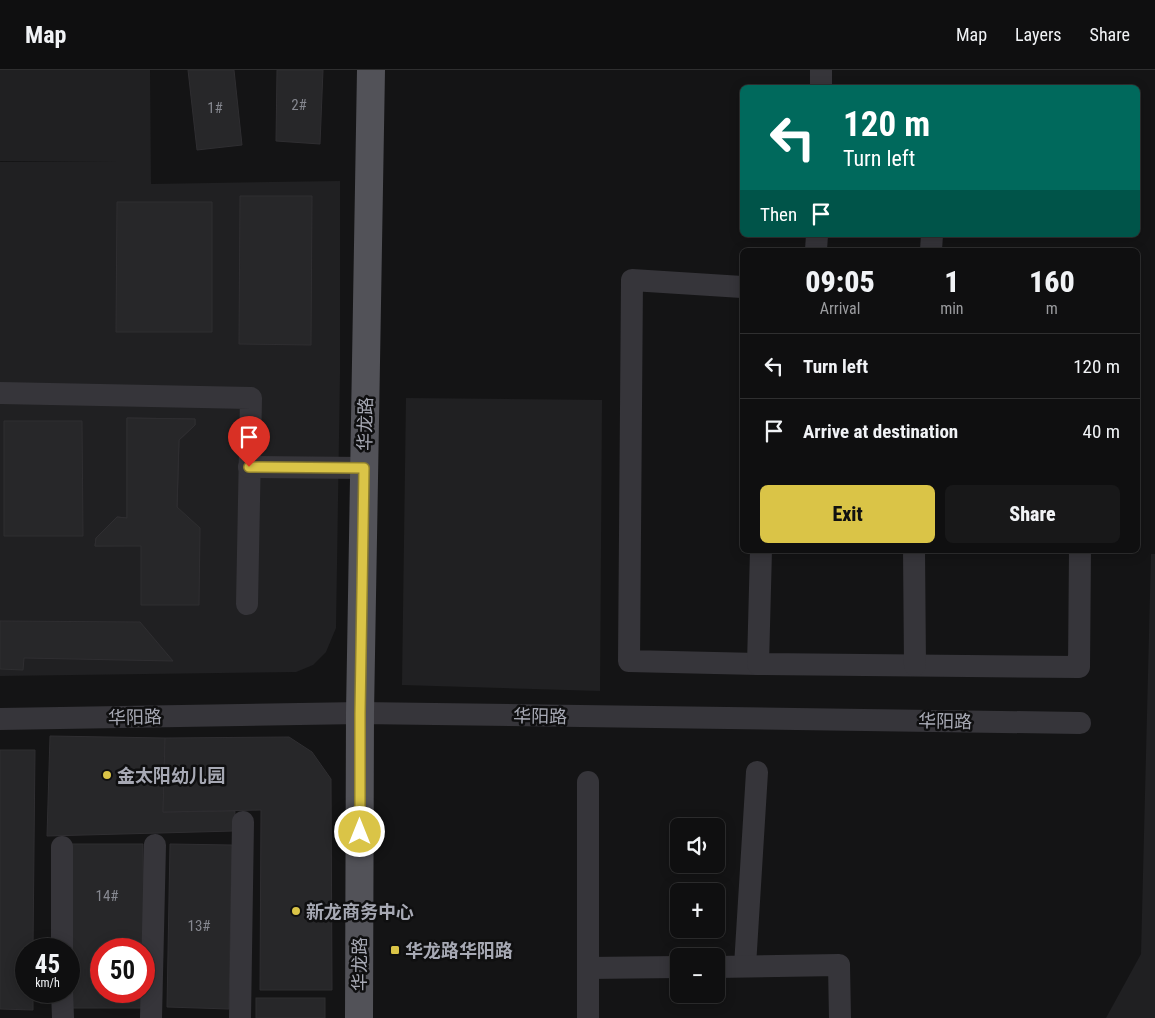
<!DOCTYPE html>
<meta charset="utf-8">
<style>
body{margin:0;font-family:"Roboto Condensed","Noto Sans SC",sans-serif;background:#181819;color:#f1f3f6;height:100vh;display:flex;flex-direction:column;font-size:19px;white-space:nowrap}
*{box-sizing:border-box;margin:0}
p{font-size:16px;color:#9b9c9f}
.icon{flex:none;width:28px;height:28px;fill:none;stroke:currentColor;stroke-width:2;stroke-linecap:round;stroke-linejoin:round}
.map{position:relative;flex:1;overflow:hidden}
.panel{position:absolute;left:740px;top:178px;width:400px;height:305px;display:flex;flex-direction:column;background:#0f0f10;border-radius:8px;box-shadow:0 2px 12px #0003,0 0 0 1px #2f2f30}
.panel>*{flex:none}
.banner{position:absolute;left:740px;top:15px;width:400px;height:152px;border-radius:8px;box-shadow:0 2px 12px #0003,0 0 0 1px #2f2f30;background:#00695c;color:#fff;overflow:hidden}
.tools{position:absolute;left:670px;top:748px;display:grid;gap:10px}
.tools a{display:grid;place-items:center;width:55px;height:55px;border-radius:8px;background:#0f0f10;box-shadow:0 2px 12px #0003,0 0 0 1px #2f2f30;font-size:25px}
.speed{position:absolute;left:15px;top:868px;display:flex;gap:10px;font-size:25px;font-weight:700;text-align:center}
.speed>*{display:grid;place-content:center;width:65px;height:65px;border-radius:50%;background:#0f0f10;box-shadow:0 2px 12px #0003,0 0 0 1px #2f2f30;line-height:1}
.speed small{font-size:12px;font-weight:400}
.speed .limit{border:8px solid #d22;background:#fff;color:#111}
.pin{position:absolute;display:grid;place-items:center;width:42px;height:42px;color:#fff;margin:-51px -21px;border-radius:50% 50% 50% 0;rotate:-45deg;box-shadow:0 0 5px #0007}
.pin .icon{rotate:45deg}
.me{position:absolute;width:55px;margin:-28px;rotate:0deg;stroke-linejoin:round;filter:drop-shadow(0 0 4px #0008)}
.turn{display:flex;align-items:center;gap:18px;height:105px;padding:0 20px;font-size:22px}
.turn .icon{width:65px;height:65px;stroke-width:2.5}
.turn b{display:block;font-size:35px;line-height:42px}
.then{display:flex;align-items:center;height:48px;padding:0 20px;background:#0003;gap:10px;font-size:19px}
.eta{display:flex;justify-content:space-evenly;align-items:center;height:85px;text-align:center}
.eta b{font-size:30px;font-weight:800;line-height:35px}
.cta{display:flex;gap:10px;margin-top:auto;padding:10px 20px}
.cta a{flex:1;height:58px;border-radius:8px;background:#dac447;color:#111;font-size:20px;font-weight:800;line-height:58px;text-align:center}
.cta a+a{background:#181819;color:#f1f3f6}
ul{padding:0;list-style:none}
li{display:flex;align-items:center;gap:15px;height:65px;padding:0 20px;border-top:1px solid #2f2f30}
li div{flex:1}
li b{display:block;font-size:19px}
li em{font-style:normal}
header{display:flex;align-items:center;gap:30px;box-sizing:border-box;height:70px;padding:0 25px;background:#0f0f10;border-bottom:1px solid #2f2f30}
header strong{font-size:24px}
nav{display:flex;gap:28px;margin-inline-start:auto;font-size:18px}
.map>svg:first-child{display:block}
.built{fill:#202022}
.building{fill:#272729;stroke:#2f2e31}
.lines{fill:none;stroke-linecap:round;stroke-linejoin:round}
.minor{stroke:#36353a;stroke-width:22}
.major{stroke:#525258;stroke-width:28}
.route-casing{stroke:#8e7f2e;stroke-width:12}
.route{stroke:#dac447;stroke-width:9}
.poi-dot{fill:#dac447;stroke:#0f0f10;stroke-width:2}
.labels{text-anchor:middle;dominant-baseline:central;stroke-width:5;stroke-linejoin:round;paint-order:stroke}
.number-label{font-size:15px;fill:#868890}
.street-label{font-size:18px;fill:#a7a9b4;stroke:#0f0f10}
.poi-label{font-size:18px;font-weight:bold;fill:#a7a9b4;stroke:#0f0f10;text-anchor:start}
</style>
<header>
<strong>Map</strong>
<nav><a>Map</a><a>Layers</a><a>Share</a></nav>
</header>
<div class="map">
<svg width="1155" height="948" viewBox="0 0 1155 948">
<rect width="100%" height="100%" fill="#141415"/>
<g class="built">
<polygon points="0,0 150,0 151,114 340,111 340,304 336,558 326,582 313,595 296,602 0,606 0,92 116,92 0,91"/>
<polygon points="406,328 602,330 600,621 402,615"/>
<polygon points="1151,484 1155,484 1155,948 1106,948 1141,884"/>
</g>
<g class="building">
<polygon points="188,0 234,0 242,75 197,80"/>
<polygon points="277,0 323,0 320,74 276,71"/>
<polygon points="240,126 312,126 311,275 239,274"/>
<polygon points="117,132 212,132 212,262 116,262"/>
<polygon points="127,348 195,349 195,355 179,370 176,475 95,476 96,468 117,447 127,448"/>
<polygon points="127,348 195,349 195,355 179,370 177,437 200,458 199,535 141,535 141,476 95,476 96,468 117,447 127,448"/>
<polygon points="4,351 82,351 83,466 4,466"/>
<polygon points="0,551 140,552 173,591 24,588 23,600 0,599"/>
<polygon points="50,666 165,668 163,742 235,741 234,761 47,766"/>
<polygon points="289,667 312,682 331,709 332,920 260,920 261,740 163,742 165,668"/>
<polygon points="0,680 35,680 33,879 26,879 26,921 33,921 33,940 0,939"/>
<polygon points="71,774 143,774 144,879 101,879 101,921 144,921 144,938 72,938"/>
<polygon points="170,774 232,775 229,939 167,937"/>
<rect x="256" y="928" width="69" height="20"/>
</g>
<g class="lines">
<g class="minor">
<polyline points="821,18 821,0"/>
<polyline points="816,180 817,165"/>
<polyline points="931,180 932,165"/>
<polyline points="742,217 632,210 629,591 758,594"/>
<polyline points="0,323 251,328 247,534"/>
<polyline points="249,397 364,398"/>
<polyline points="761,480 758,594 1079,597 1080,480"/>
<polyline points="914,480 915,595"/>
<polyline points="0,649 360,643 1080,653"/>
<polyline points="62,777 62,879"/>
<polyline points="745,896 757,702"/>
<polyline points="716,897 839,895 840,948"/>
<polyline points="588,898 679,897"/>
<polyline points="62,921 63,948"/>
<polyline points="151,948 155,775"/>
<polyline points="240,948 243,752"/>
<polyline points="588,948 588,712"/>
</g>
<polyline class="major" points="359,948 360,643 371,0"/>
</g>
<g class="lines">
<g class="route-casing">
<polyline id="route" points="249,397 364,398 360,643 360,762"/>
</g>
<use href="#route" class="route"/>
</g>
<g class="poi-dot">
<circle cx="107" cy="705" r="5"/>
<circle cx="296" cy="841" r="5"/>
<rect x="390" y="875" width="10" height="10" rx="2.5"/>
</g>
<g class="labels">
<g class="number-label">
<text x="299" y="35">2#</text>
<text x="215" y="38">1#</text>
<text x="107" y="826">14#</text>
<text x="199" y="856">13#</text>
</g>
<g class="street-label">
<text transform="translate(365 354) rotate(-89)">华龙路</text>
<text transform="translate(540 646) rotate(1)">华阳路</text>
<text transform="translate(135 647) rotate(-1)">华阳路</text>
<text transform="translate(945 651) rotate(1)">华阳路</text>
<text transform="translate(359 894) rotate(-90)">华龙路</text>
</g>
<g class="poi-label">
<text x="117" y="705">金太阳幼儿园</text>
<text x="306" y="841">新龙商务中心</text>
<text x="405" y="880">华龙路华阳路</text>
</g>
</g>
</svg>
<div class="tools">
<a><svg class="icon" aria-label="sound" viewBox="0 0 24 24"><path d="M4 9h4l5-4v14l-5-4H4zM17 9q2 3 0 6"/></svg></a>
<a>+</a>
<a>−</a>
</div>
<div class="speed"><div>45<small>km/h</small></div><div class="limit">50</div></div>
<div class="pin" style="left:249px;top:397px;background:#d93025"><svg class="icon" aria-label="arrive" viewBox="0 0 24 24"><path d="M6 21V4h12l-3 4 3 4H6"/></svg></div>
<svg class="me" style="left:360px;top:762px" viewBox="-20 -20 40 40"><circle r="17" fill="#dac447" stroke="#fff" stroke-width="3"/><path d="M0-11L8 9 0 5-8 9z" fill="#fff"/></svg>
<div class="banner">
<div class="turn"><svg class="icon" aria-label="left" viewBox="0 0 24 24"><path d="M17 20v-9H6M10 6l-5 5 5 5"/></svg><div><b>120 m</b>Turn left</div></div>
<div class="then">Then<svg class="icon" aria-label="arrive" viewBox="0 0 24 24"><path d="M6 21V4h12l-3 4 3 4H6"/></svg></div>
</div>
<section class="panel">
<div class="eta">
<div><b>09:05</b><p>Arrival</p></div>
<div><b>1</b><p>min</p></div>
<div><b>160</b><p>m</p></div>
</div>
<ul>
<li><svg class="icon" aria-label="left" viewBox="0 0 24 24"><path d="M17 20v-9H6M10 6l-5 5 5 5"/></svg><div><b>Turn left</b></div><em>120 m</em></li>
<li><svg class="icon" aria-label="arrive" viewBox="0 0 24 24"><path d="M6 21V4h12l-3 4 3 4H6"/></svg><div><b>Arrive at destination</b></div><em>40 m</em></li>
</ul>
<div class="cta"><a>Exit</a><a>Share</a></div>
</section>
</div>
